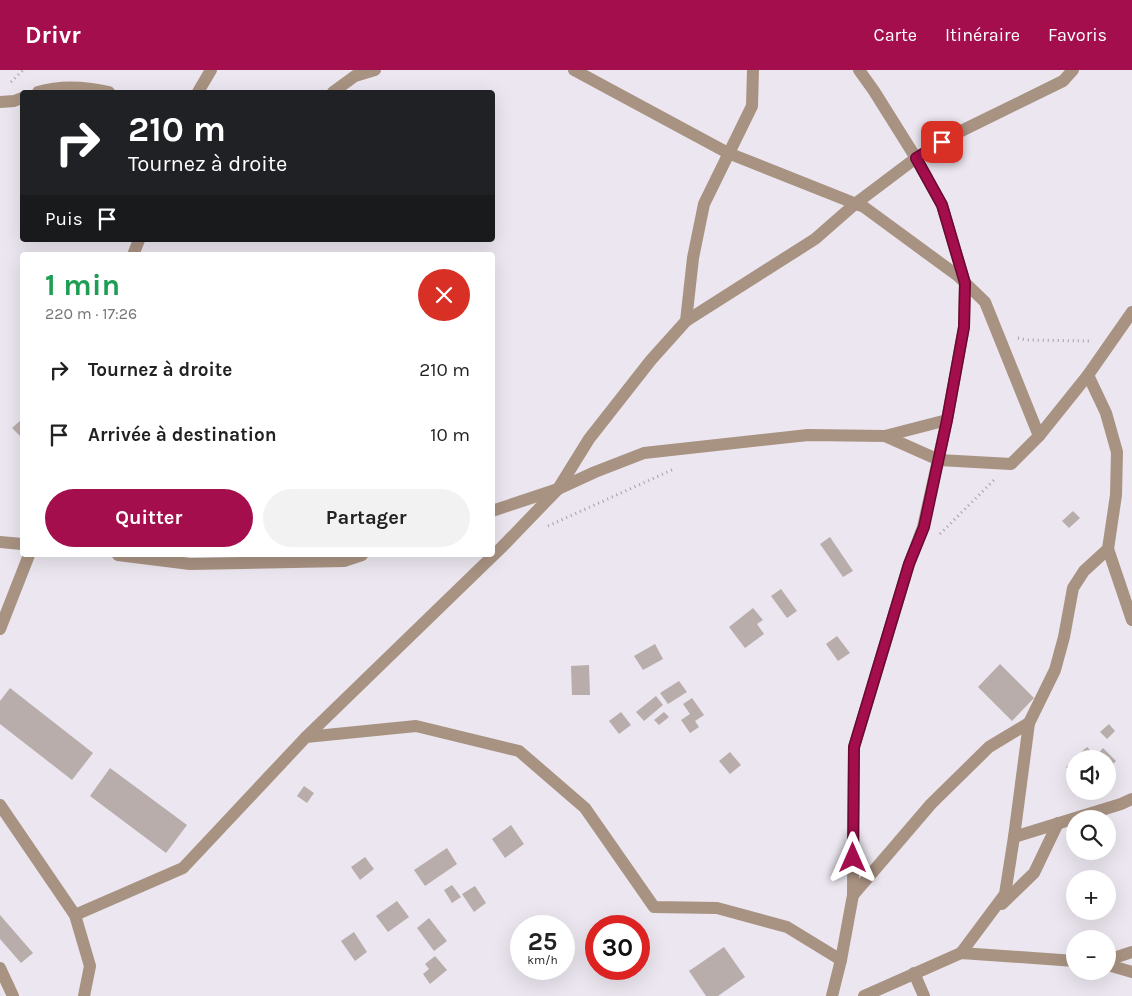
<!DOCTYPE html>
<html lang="fr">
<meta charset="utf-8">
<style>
body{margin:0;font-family:Karla,sans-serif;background:#f2f2f2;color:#222;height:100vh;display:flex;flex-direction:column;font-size:19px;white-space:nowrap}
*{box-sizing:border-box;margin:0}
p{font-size:16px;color:#767676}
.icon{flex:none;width:28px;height:28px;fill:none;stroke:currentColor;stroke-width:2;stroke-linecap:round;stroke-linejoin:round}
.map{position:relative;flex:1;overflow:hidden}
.sheet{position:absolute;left:20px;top:182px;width:475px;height:305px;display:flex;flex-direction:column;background:#fff;border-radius:5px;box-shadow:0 5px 20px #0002}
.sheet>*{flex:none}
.banner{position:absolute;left:20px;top:20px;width:475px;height:152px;border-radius:5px;box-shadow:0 5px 20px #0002;background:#202124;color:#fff;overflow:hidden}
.fabs{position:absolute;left:1066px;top:680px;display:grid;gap:10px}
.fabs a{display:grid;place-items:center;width:50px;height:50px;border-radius:50%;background:#fff;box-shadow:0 5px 20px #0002;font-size:25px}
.speed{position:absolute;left:510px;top:845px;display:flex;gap:10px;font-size:25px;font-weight:700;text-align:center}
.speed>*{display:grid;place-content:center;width:65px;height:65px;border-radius:50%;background:#fff;box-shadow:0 5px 20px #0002;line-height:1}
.speed small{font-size:12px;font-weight:400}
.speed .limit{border:8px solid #d22;background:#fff;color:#111}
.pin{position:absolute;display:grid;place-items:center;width:42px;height:42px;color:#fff;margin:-21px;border-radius:10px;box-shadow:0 2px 8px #0006}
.me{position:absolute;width:55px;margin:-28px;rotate:0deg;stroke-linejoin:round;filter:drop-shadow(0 0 4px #0008)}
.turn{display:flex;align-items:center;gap:18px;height:105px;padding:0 25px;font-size:22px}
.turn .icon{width:65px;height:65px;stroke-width:2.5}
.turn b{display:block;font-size:35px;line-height:42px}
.then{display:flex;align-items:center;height:48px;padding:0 25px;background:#0003;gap:10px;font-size:19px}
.round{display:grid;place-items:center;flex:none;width:52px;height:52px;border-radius:26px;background:#f2f2f2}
.overview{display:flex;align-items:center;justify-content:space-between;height:85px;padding:0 25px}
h1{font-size:30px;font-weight:700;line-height:38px;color:#1e9e55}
.primary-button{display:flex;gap:10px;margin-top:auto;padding:10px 25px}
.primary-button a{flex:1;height:58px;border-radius:30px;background:#a40e4d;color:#fff;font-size:20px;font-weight:700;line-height:58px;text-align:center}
.primary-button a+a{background:#f2f2f2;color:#222}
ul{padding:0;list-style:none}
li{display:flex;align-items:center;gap:15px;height:65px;padding:0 25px}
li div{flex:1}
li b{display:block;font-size:19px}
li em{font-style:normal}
header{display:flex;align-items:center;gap:30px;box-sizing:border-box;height:70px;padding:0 25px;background:#a40e4d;color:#fff}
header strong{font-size:24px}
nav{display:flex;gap:28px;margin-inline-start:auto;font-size:18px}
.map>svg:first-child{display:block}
.building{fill:#b8adaa}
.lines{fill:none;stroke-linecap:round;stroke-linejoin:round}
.path{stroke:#a39fa6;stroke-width:3;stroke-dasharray:1 4;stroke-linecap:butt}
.minor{stroke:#a89282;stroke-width:12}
.route-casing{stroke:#6b0932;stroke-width:12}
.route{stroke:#a40e4d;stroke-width:9}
</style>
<header>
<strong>Drivr</strong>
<nav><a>Carte</a><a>Itinéraire</a><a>Favoris</a></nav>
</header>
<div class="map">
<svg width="1132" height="926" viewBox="0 0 1132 926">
<rect width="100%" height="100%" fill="#ebe6ef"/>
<g class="building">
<polygon points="22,349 22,368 12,358"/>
<polygon points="1073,441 1080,448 1069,458 1062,451"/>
<polygon points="830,467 853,501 843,507 820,474"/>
<polygon points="781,519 797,541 787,548 771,526"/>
<polygon points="753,538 763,550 757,554 764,564 745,578 729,557"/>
<polygon points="837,566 850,583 838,591 826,574"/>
<polygon points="655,574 663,589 643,600 634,586"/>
<polygon points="1000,594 1034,628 1012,651 978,617"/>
<polygon points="589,595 590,625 572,625 571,596"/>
<polygon points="679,611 687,622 668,634 660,623"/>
<polygon points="10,618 93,683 72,710 0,654 0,631"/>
<polygon points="656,626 663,635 644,651 636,642"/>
<polygon points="692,628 704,645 695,651 699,657 690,663 681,650 690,644 683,634"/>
<polygon points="621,642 631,655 619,664 609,651"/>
<polygon points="664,642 669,647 659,655 654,650"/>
<polygon points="1109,654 1115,661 1107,669 1100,662"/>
<polygon points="1087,677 1096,686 1103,678 1116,691 1108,699 1108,689 1075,689 1075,706 1066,697"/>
<polygon points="730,682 741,695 730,704 719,691"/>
<polygon points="110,698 187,755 166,783 90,726"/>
<polygon points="304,716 314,723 307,733 297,726"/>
<polygon points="511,755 524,774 505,788 492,769"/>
<polygon points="447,778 457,794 425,816 414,800"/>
<polygon points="365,787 374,799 360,810 351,797"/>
<polygon points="452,815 461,827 452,833 444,820"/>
<polygon points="475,816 486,833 474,842 462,824"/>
<polygon points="397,831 409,847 388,862 376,846"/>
<polygon points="0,845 33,883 21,893 0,869"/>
<polygon points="429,848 447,871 434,881 417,858"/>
<polygon points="354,862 367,882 355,891 341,871"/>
<polygon points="724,877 745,907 718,926 706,926 689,901"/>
<polygon points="435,886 447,900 430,914 423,904 429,899 425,894"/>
</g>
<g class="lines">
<g class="path">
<polyline points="11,12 23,0"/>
<polyline points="1018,268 1026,270 1091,271"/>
<polyline points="548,456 674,399"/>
<polyline points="940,464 994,410"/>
</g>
<g class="minor">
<polyline points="574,0 728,83 864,137 958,206 985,232 1039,366"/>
<path d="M38 22C61 15 87 17 109 22"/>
<polyline points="198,22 211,0"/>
<polyline points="333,22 355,6 375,0"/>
<polyline points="0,32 14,31 22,28"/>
<polyline points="133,185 139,170"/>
<polyline points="686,251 815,169 855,134 916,88 955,64 1063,11 1073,0"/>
<polyline points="885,366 939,390 1011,394 1039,366 1088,305 1132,242"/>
<polyline points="492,441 558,419 595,402 644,383 808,365 885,366 947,350"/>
<polyline points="0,472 22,474"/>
<polyline points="1108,479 1132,550"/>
<polyline points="118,485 190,494 344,491 362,485"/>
<polyline points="0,559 29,485"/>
<polyline points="306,667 416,656 519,681 585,738 654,837 717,838 787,857 841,890"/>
<polyline points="0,735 75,845 90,896 84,926"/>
<polyline points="1014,767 1121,734 1132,729"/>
<polyline points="853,825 931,734 989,677 1029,653"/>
<polyline points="1002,834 1034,803 1058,753"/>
<polyline points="75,845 183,798 306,667 502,477 558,419 589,369 651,290 686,251 693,188 704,134 752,36 753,0"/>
<polyline points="961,883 1005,824 1014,767 1029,653 1055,600 1064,567 1073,518 1084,501 1108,479 1116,425 1117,382 1106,343 1088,305"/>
<polyline points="1108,890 1132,882"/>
<polyline points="1108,895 1132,902"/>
<polyline points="0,898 13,926"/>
<polyline points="914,903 924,926"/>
<polyline points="832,926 841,890 853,825 854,677 909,494 923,457 947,350 964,257 965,213 942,135 916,88 874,21 859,0"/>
<polyline points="864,926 961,883 1075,891"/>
</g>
</g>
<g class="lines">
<g class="route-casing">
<polyline id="route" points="853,788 854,677 909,494 924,457 947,350 964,257 965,213 942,135 916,88 942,72"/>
</g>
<use href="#route" class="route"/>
</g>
</svg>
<div class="fabs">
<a><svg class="icon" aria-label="sound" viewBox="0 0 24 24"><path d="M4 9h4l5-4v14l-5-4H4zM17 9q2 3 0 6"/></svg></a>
<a><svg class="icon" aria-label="search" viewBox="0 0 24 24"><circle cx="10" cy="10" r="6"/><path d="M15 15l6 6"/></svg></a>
<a>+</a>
<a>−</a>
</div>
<div class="speed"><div>25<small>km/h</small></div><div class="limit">30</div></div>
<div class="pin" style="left:942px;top:72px;background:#d93025"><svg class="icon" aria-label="arrive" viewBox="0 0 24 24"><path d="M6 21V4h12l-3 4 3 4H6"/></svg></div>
<svg class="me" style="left:853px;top:788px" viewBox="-20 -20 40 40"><path d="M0-17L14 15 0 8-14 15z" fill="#a40e4d" stroke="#fff" stroke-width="4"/></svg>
<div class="banner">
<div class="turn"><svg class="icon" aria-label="right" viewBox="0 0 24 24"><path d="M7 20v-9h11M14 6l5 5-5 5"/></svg><div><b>210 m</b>Tournez à droite</div></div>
<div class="then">Puis<svg class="icon" aria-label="arrive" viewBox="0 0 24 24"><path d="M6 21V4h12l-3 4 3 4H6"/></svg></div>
</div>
<section class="sheet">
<div class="overview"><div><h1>1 min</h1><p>220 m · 17:26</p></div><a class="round" style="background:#d93025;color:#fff"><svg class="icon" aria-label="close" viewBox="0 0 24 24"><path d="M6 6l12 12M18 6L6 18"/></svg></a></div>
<ul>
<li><svg class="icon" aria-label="right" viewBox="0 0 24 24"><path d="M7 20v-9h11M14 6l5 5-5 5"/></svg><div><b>Tournez à droite</b></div><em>210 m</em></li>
<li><svg class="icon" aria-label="arrive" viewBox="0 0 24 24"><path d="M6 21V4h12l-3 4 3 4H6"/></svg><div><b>Arrivée à destination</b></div><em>10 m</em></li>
</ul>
<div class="primary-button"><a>Quitter</a><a>Partager</a></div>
</section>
</div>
